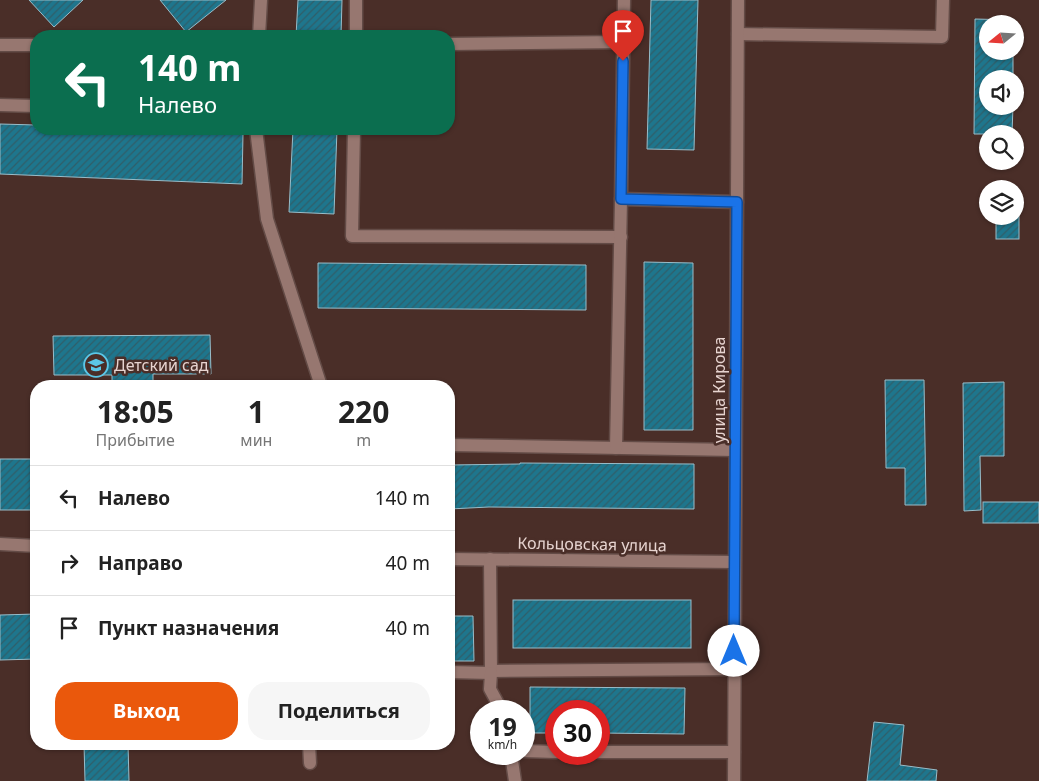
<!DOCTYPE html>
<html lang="ru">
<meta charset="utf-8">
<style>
body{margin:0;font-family:"Noto Sans",sans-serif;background:#f6f6f6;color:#222;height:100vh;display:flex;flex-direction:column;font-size:19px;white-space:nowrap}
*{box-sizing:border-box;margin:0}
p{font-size:16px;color:#767676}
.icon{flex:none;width:28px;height:28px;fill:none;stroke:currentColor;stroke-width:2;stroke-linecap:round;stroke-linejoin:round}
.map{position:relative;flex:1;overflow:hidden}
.panel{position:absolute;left:30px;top:380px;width:425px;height:370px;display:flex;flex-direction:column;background:#fff;border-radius:20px;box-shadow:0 1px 4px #0004}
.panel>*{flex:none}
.guide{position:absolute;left:30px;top:30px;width:425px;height:105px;border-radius:20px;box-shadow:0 1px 4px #0004;background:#0b6e4f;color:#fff;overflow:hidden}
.needle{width:32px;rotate:252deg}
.fabs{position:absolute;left:979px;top:15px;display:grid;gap:10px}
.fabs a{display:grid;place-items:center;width:45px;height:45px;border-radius:50%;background:#fff;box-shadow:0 1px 4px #0004;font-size:25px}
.speed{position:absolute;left:470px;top:700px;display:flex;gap:10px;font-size:25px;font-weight:700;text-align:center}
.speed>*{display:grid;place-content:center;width:65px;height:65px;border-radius:50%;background:#fff;box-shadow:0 1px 4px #0004;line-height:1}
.speed small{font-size:12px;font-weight:400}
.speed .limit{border:8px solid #d22;background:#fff;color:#111}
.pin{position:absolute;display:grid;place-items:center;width:42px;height:42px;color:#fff;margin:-51px -21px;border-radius:50% 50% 50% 0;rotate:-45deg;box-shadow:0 0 5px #0007}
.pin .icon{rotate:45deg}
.me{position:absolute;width:55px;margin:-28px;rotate:0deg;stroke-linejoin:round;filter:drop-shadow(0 0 4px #0008)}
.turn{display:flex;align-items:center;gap:18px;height:105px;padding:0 25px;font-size:22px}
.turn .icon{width:65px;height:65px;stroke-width:2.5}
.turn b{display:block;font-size:35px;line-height:42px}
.eta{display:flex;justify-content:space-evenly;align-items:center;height:85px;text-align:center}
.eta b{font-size:30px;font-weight:700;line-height:35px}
.action{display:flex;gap:10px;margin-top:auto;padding:10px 25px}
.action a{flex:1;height:58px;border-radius:20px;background:#ea580c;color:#fff;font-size:20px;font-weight:700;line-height:58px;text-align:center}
.action a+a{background:#f6f6f6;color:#222}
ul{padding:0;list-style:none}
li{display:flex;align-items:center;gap:15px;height:65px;padding:0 25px;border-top:1px solid #e0e0e0}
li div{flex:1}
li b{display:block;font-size:19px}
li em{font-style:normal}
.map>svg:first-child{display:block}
.building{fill:url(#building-hatch);stroke:#99bdc9}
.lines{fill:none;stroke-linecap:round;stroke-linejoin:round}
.minor-casing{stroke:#634b46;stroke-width:15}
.minor{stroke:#977770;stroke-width:12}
.route-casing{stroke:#114b97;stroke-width:12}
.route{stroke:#1a73e8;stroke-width:9}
.labels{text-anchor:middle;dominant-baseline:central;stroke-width:5;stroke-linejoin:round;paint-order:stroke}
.poi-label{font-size:16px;fill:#e7d4d0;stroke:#4a2e28;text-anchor:start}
.street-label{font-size:16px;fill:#e7d4d0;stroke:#4a2e28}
</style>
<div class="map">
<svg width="1039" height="781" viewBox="0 0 1039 781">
<defs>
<pattern id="building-hatch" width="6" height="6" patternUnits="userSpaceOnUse" patternTransform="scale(1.25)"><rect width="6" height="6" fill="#1e768d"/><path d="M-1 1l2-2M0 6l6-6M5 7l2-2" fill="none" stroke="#305e69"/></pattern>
</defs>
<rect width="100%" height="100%" fill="#4a2e28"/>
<g class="building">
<polygon points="29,0 83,0 54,27"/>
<polygon points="160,0 226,0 186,32"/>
<polygon points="298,0 342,0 341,36 296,36"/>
<polygon points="651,0 698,0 694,150 647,149"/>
<polygon points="975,19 1014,20 1014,24 988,24 988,51 1013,51 1013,79 988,79 988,106 1013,106 1012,134 974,134"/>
<polygon points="0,124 36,125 36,129 122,129 243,134 242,184 0,174"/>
<polygon points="293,129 337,129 334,214 289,212"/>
<rect x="996" y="216" width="23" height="23"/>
<polygon points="644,262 693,263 693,430 644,430"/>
<polygon points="318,263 586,265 586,310 318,308"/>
<polygon points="210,335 211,374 153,374 153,385 112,385 112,375 54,375 53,336"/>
<polygon points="885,380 924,380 926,505 905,505 905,468 886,468"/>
<polygon points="1004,382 1004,456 980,456 981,510 964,511 963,383"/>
<rect x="0" y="459" width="36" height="51"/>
<polygon points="520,463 694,464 694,509 489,507 449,509 449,465 520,464"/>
<rect x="983" y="502" width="56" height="21"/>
<rect x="513" y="600" width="178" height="48"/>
<polygon points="36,614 36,659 0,660 0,615"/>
<polygon points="449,616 473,616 474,661 449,661"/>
<polygon points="530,687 685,688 684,734 599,733 599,711 556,711 556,733 530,733"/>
<polygon points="874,722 904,725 900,765 937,770 936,781 867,781"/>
<polygon points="84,744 128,744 129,781 85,781"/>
</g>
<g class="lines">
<g class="minor-casing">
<g id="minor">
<polyline points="624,0 621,199 737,202"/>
<polyline points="738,34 942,37 943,0"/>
<polyline points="259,36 261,0"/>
<polyline points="356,36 356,0"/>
<polyline points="449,44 623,42"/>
<polyline points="0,45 36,45"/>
<polyline points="0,105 36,106"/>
<polyline points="256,129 267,219 321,386"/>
<polyline points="354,129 352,236 621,237"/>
<polyline points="449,445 735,450"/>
<polyline points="616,448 621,199"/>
<polyline points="0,544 36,546"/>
<polyline points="449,559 734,562"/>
<polyline points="491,671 733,669"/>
<polyline points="449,672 491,673 490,559"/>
<polyline points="491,673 490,689 502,711"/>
<polyline points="309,744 310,763"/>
<polyline points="524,751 556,752"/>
<polyline points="599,752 734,752"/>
<polyline points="511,754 515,781"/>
<polyline points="734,781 738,0"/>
</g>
</g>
<use href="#minor" class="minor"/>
</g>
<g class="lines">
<g class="route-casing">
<polyline id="route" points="623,61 621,199 737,202 734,651"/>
</g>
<use href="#route" class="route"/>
</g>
<defs>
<g id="school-ring" transform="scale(1.25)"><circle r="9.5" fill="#4a2e28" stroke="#5cc7e7" stroke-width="1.5"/><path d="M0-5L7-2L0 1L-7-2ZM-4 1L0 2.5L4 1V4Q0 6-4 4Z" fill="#5cc7e7"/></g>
</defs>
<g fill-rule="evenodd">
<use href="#school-ring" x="96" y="365"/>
</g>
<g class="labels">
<g class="poi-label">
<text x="114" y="365">Детский сад</text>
</g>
<g class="street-label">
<text transform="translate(719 390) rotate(-90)">улица Кирова</text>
<text transform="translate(592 544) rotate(1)">Кольцовская улица</text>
</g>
</g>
</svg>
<div class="fabs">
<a><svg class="needle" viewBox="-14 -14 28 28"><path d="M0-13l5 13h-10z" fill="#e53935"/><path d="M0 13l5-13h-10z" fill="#767676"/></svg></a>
<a><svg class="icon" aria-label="sound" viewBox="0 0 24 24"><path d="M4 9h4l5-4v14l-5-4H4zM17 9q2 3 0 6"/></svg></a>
<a><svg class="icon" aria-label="search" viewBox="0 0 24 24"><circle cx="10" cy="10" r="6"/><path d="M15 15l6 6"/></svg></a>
<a><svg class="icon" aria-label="layers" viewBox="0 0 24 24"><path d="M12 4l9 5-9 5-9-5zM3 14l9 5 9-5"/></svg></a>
</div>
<div class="speed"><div>19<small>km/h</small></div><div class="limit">30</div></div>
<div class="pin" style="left:623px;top:61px;background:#d93025"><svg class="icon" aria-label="arrive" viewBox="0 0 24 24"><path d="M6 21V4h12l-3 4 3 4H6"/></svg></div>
<svg class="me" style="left:734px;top:651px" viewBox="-20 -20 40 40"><circle r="19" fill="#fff"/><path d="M0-13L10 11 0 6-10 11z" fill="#1a73e8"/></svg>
<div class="guide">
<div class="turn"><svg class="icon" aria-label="left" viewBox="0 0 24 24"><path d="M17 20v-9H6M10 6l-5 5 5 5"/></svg><div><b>140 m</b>Налево</div></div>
</div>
<section class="panel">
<div class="eta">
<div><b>18:05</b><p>Прибытие</p></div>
<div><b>1</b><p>мин</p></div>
<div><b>220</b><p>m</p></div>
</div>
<ul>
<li><svg class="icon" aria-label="left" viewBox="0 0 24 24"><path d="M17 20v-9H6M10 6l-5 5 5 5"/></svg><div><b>Налево</b></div><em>140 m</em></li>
<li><svg class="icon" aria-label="right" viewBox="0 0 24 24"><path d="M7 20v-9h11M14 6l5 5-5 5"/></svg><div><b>Направо</b></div><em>40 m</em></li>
<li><svg class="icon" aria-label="arrive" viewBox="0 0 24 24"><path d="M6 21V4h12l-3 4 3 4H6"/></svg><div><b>Пункт назначения</b></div><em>40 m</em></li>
</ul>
<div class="action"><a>Выход</a><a>Поделиться</a></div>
</section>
</div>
